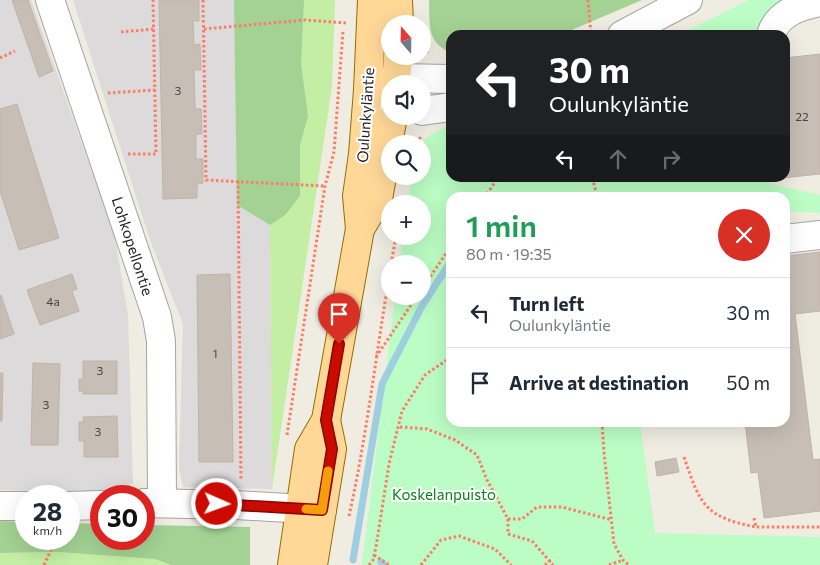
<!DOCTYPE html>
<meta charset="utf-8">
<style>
body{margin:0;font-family:Commissioner,sans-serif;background:#f2f2f3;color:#1f2937;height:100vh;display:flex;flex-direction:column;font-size:19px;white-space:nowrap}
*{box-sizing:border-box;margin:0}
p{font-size:16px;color:#747a83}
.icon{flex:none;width:28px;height:28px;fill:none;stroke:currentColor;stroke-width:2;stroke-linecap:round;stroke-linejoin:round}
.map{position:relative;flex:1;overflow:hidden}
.panel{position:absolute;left:446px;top:192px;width:344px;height:235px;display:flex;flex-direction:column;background:#fff;border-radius:15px;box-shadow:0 5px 20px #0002}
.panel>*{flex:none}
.hud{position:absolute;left:446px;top:30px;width:344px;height:152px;border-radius:15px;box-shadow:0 5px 20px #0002;background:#202124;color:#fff;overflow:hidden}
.needle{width:32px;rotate:340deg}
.tools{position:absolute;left:381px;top:15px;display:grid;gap:10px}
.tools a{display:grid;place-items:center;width:50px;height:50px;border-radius:50%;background:#fff;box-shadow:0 5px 20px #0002;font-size:25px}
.speed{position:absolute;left:15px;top:485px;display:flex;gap:10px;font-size:25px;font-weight:700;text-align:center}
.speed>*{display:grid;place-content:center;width:65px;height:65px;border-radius:50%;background:#fff;box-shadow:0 5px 20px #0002;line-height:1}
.speed small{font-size:12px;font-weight:400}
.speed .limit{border:8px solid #d22;background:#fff;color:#111}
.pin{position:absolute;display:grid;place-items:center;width:42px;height:42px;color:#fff;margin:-51px -21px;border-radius:50% 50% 50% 0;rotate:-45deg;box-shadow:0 0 5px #0007}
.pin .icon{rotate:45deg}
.me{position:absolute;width:55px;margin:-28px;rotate:92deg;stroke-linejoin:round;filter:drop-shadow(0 0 4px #0008)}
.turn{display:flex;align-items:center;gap:18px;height:105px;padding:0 20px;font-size:22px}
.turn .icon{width:65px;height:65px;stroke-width:2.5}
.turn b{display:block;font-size:35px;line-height:42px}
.lanes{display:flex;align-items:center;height:48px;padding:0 20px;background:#0003;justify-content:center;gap:25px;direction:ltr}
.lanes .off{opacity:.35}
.round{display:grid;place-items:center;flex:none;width:52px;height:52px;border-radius:26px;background:#f2f2f3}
.head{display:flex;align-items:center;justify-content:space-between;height:85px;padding:0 20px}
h1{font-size:30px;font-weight:600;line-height:38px;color:#1e9e55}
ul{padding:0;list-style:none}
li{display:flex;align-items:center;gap:15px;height:70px;padding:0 20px;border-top:1px solid #e0e1e3}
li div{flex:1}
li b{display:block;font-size:19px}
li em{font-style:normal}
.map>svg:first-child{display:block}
.residential{fill:#dcdada}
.grass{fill:#c4eea4}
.forest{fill:#a3d294}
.park{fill:#bbfdc4}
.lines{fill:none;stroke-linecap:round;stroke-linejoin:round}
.stream{stroke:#9fcee1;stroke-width:7}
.building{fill:#c7beb5;stroke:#c2b3a4}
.minor-casing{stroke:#a4a4a4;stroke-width:30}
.major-casing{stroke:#976d00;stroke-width:30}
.path{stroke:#ff7c64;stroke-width:3;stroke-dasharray:2.5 2.5;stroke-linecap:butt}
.minor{stroke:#fff;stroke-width:28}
.major{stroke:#ffd898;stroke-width:28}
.route-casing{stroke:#840700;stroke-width:12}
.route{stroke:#cb0b00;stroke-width:9}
.slow{stroke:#f59e0b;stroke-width:9}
.labels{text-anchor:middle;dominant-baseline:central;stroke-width:4;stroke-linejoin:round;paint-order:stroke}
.number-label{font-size:12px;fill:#484543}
.street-label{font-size:15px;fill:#1d1d1d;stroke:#fff}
.park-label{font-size:15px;fill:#038415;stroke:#fff}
</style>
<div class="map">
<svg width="820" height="565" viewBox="0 0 820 565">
<rect width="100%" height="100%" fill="#efece2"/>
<g class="residential">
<polygon points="0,0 31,0 114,234 128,314 133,483 115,493 0,490"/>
<polygon points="73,0 234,0 237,205 270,225 272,489 183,487 179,468 183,324 150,240"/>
</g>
<g class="grass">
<polygon points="234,0 335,0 335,2 332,87 272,489 270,225 237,205"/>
<polygon points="57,552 155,559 171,565 0,565 0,553"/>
</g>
<g class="forest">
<polygon points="234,0 304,0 301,64 308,116 300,145 300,196 285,215 270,225 237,205"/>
<path d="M429 0H642L560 35H451V53C426 42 430 24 429 0Z"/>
<polygon points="0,521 26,522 26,539 69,539 69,523 101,524 101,539 144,539 144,525 250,527 250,565 171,565 155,559 57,552 0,553"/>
</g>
<g class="park">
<polygon points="749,0 793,0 763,35 678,35"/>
<path d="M451 126V178H764L772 184 820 195V213L785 211V198H451V422L640 423 655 533 820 537V565H362L395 296H422V264H399L403 236H422V204H408L412 176H422V144C428 134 440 129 451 126Z"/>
</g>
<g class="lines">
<g class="stream">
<polyline points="353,560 382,384 422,306 451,261"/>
<polyline points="381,562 384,565"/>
</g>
</g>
<g class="building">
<polygon points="12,0 28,0 53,71 39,77"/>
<polygon points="159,0 199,0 199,21 193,21 194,45 200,44 201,70 194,70 195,109 201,109 202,134 196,134 196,159 203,159 203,183 197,184 197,198 163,199"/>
<polygon points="820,54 820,174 773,179 771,178 785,178 785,58"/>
<polygon points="17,104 59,238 19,250 0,191 0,109"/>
<polygon points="820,252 820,311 795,314 813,460 820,459 820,511 764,518 758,472 751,473 745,422 785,422 785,256"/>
<polygon points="72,274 77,289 72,291 79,311 40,325 27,290"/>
<polygon points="230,274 233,462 199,462 197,275"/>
<polygon points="1,295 14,334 0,339 0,296"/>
<polygon points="83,361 117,361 117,394 83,394 83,391 79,391 79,379 83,379"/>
<polygon points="33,363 60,364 58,445 31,445"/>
<polygon points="0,373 3,373 2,421 0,421"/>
<polygon points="117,416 118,457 84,457 84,441 79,441 79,422 84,422 83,417"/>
<polygon points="676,458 679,472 657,476 655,462"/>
</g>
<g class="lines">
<g class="minor-casing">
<g id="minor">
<polyline points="50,0 157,317 161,341 162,502"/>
<polyline points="622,35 688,0"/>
<path d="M771 35C777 13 800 6 820 2"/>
<polyline points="390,108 368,90 397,78 451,79"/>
<polyline points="422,111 451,107"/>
<polyline points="785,239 820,235"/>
<polyline points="144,503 236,505 322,510"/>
<polyline points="0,506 26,506"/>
<polyline points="69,506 101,505"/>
</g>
</g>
<g class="major-casing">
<g id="major">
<polyline points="398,0 399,24"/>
<polyline points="396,84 398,56"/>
<polyline points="360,229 378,199 393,116"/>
<polyline points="292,565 309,449 326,420 360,229 357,196 363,154 368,90 372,0"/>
<polyline points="313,565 332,449 326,420"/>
</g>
</g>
<g class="path">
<polyline points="203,0 206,180 325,186"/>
<polyline points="588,0 591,35"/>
<polyline points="204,29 305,20 347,23"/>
<polyline points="424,31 427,54"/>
<polyline points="121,32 154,29"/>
<polyline points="0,58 15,51"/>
<polyline points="108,93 155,90"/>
<polyline points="418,144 421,135"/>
<polyline points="128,154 156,154 153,0"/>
<polyline points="592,178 598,198"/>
<polyline points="238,181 241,481"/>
<polyline points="484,198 498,178"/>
<polyline points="391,264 396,236"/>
<polyline points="422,289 451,246"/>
<polyline points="376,357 417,296"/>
<polyline points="602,422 604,453 614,544 623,560 629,565"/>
<polyline points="400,427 427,429 455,440 477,455 487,480 508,519 522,519 537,507 562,507 612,520"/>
<polyline points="287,435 325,186 334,152 343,31"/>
<path d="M684 457C700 504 704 517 756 527"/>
<path d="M349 516C367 435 376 353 390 272"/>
<polyline points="754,518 756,527 820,527"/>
<polyline points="508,519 508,534 532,541 553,565"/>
<polyline points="374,555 389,565"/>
<polyline points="44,565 56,539"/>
<polyline points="369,565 373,560 376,547 389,464 402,411 425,375 451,357"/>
<polyline points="421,565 441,540 459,536 495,549 511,565"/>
<polyline points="545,565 551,560"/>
<polyline points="609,565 623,560"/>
</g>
<use href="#minor" class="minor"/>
<use href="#major" class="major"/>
</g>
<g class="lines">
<g class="route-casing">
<polyline id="route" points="217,504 322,510 332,449 326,420 339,344"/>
</g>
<use href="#route" class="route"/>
<polyline class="slow" points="306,509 322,510 328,471"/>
</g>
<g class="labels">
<g class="number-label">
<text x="178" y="90">3</text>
<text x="802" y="116">22</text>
<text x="53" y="301">4a</text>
<text x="215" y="353">1</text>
<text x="100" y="370">3</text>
<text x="46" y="404">3</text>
<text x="98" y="431">3</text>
</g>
<g class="street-label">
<text transform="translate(365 115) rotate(-86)">Oulunkyläntie</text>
<text transform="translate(133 246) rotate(72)">Lohkopellontie</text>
</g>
<g class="park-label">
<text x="444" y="494">Koskelanpuisto</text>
</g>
</g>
</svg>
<div class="tools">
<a><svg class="needle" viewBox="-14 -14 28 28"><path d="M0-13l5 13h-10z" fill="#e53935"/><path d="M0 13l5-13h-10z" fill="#747a83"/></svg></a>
<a><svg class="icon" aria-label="sound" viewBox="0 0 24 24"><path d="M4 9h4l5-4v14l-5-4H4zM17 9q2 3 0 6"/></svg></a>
<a><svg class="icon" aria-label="search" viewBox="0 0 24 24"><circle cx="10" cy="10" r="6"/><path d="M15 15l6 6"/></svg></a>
<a>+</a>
<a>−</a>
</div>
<div class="speed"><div>28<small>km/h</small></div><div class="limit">30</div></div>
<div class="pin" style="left:339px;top:344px;background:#d93025"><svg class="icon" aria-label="arrive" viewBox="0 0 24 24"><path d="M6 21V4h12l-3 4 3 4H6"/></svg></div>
<svg class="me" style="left:217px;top:504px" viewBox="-20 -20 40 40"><circle r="17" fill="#cb0b00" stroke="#fff" stroke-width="3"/><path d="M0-11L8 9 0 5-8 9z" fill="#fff"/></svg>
<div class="hud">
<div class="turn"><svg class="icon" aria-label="left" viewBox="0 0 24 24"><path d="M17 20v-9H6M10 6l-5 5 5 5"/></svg><div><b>30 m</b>Oulunkyläntie</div></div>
<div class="lanes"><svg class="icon" aria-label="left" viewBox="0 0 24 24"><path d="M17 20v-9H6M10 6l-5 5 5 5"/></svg><svg class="icon off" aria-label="ahead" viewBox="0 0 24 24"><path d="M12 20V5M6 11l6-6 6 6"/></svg><svg class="icon off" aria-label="right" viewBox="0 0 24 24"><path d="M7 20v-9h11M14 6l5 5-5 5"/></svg></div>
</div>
<section class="panel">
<div class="head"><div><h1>1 min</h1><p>80 m · 19:35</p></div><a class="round" style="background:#d93025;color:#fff"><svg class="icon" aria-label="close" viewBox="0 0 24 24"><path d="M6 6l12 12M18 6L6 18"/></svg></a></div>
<ul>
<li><svg class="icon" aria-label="left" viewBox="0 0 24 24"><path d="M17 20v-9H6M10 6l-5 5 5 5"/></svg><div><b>Turn left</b><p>Oulunkyläntie</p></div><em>30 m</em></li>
<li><svg class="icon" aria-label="arrive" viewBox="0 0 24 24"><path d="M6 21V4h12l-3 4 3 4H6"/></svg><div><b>Arrive at destination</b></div><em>50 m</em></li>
</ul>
</section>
</div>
